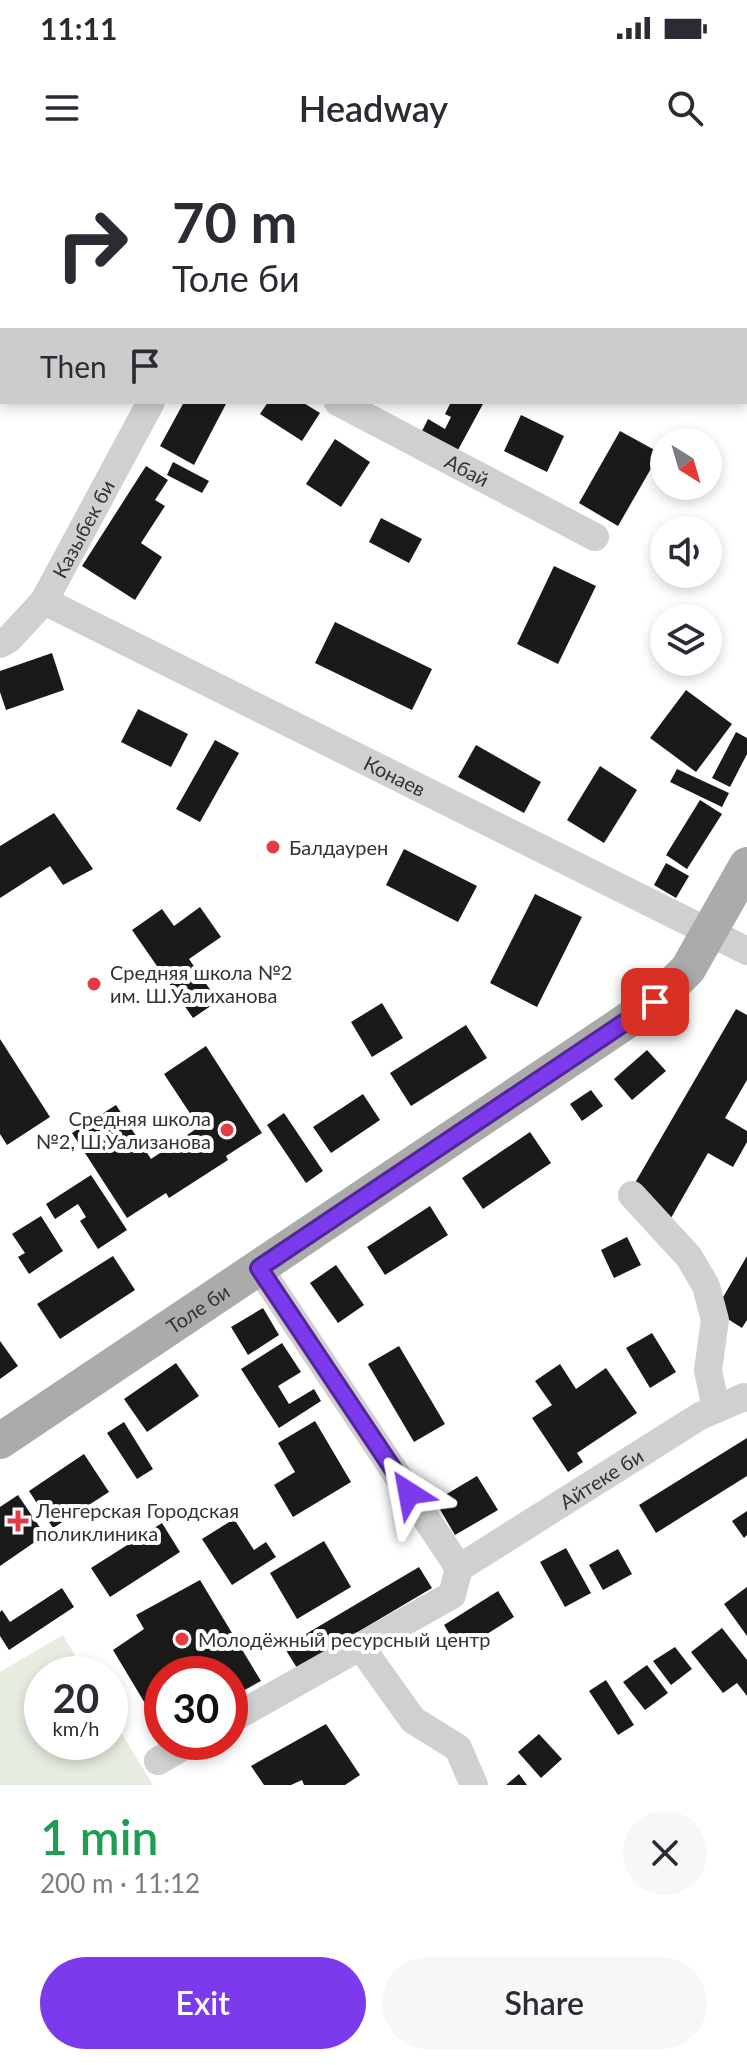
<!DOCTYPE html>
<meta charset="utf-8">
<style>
body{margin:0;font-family:Lato,sans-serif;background:#f7f7f7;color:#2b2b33;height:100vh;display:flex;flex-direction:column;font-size:30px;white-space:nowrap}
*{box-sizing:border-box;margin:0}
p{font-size:26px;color:#7c7c81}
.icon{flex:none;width:44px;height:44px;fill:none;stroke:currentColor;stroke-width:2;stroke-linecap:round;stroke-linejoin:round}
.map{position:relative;height:1625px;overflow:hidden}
.sheet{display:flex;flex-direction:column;background:#fff;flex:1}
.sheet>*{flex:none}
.guide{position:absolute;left:0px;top:0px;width:748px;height:244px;box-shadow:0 4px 12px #0003;background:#fff;color:#2b2b33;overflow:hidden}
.needle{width:52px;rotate:143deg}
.controls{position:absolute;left:650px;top:268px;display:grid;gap:16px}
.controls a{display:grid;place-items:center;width:72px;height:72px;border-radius:50%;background:#fff;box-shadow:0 4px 12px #0003;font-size:40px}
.speed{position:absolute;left:24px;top:1496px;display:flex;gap:16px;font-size:40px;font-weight:700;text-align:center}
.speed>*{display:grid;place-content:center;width:104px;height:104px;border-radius:50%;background:#fff;box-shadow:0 4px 12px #0003;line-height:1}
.speed small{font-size:20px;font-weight:400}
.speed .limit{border:12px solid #d22;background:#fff;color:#111}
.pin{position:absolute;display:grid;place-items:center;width:68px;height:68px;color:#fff;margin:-34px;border-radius:16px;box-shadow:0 4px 12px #0006}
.me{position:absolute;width:88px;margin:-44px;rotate:326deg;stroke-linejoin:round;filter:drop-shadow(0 0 6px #0008)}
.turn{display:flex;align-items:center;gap:28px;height:168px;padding:0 40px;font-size:36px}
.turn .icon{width:104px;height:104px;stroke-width:2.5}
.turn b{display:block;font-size:56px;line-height:68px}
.then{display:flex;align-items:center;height:76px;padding:0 40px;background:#0003;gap:16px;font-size:30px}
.round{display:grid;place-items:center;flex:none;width:84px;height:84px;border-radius:42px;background:#f7f7f7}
.overview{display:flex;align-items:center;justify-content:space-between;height:136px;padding:0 40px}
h1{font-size:48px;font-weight:600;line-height:60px;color:#1e9e55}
.action{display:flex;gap:16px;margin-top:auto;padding:16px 40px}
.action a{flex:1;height:92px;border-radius:48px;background:#7c3aed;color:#fff;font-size:32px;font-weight:600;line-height:92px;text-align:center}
.action a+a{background:#f7f7f7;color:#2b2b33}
.status{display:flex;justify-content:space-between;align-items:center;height:56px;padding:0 40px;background:#fff;direction:ltr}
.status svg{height:22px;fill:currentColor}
header{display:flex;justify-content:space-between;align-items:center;height:104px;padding:0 40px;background:#fff;font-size:36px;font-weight:600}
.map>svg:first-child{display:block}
.green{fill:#e6ecdf}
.building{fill:#1a1a1a}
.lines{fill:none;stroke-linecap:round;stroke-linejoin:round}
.minor{stroke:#d0d0d0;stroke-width:28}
.major{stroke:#ababab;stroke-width:36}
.route-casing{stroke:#51269a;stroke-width:20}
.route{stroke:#7c3aed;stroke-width:14}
.poi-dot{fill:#e63946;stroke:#fff;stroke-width:3}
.labels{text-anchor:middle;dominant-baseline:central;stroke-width:8;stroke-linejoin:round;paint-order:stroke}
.street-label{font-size:20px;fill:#333;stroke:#fff}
.poi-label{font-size:20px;fill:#333;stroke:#fff;text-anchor:start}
</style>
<div class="status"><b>11:11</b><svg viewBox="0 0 49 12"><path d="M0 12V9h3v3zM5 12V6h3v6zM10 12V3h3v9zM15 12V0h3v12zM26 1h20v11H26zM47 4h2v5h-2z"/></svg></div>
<header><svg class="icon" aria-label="menu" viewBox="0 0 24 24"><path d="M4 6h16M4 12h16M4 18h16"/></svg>Headway<svg class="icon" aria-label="search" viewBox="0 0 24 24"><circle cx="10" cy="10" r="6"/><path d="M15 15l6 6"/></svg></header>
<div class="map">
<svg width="747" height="1625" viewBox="0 0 747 1625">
<rect width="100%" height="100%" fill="#fff"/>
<polygon class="green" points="63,1475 86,1514 42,1514 42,1582 110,1582 110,1554 153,1625 0,1625 0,1512"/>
<g class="building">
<polygon points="184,242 227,242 194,305 160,286"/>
<polygon points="268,242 302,242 320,253 302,281 260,254"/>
<polygon points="451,242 484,242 458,290 422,271 428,259 445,269 451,257 445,254"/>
<polygon points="521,255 564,276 547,312 504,291"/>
<polygon points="620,271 660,293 618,366 579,343"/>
<polygon points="335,279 370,302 341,347 306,324"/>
<polygon points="173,302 209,321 202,333 167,315"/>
<polygon points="146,306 168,320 155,340 165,346 141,383 162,397 135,440 82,406"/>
<polygon points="381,358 422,379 409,403 369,382"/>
<polygon points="554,406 596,426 558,504 517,484"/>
<polygon points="335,462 432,509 412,550 315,503"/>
<polygon points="52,493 64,530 6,550 0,532 0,511"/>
<polygon points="686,530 732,564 696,612 650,578"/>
<polygon points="138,549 188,574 171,607 121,582"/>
<polygon points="736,572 747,578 747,594 730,627 712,618"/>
<polygon points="215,580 239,593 200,662 176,649"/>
<polygon points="476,585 541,622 524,653 458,617"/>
<polygon points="600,606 637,630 604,683 567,660"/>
<polygon points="677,609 729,633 722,647 670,622"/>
<polygon points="700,640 722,654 687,709 666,695"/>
<polygon points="54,653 93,709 63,725 50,706 0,738 0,686"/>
<polygon points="404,689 477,726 458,762 386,725"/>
<polygon points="666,703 689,716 676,738 654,725"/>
<polygon points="535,734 582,757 537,847 490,823"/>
<polygon points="200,747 221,777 189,799 218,841 193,858 132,770 162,749 174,766"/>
<polygon points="382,843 403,878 372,897 351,862"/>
<polygon points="736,849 747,855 747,920 725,958 747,971 747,982 733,1007 708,993 667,1065 625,1040"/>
<polygon points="466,865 487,898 411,946 390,913"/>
<polygon points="0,879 50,957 7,985 0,974"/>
<polygon points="206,886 262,973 226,996 228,1000 169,1038 166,1033 127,1058 72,973 116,945 151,999 199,967 164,914"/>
<polygon points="647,890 666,911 632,940 614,919"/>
<polygon points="591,930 603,946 582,961 570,944"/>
<polygon points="363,934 380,960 331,993 313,967"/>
<polygon points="284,953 323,1011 306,1023 267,965"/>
<polygon points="530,972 551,1003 483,1049 462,1018"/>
<polygon points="91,1015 127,1070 98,1089 80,1061 86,1057 78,1044 55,1059 46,1044"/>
<polygon points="430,1046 448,1075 385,1115 367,1087"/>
<polygon points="41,1056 63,1091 29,1114 18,1097 25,1093 12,1074"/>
<polygon points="627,1077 641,1105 614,1118 601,1090"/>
<polygon points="113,1096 135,1130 60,1179 37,1144"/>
<polygon points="747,1096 747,1160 742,1168 715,1151"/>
<polygon points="336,1105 364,1145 338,1163 310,1123"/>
<polygon points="263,1148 279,1175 248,1195 231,1167"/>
<polygon points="652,1173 676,1212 650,1228 626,1188"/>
<polygon points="0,1181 18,1206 0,1219"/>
<polygon points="282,1183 301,1212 278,1226 289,1244 314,1229 321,1241 279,1268 241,1209"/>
<polygon points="399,1186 445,1264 414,1282 368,1204"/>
<polygon points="176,1203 199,1236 147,1272 124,1239"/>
<polygon points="560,1204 576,1229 606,1208 637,1253 577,1293 583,1302 568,1312 532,1258 552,1245 535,1221"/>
<polygon points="315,1261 351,1322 293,1357 274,1325 295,1312 278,1283"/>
<polygon points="124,1262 153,1309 137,1319 107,1273"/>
<polygon points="747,1278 747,1316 656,1373 639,1345"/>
<polygon points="84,1294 109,1332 53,1368 29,1331"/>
<polygon points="477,1316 498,1350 455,1375 435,1341"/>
<polygon points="18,1335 45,1375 0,1406 0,1347"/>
<polygon points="747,1351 747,1375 744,1378 732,1361"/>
<polygon points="234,1359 254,1390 266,1382 276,1397 232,1425 202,1379"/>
<polygon points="162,1363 180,1392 110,1437 91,1408"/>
<polygon points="324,1381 351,1427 297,1459 270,1413"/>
<polygon points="566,1388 591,1433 565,1447 540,1402"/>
<polygon points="618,1389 632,1414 603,1430 589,1405"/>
<polygon points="419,1407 432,1428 297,1508 284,1487"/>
<polygon points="200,1420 261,1521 230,1538 230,1514 162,1514 162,1537 146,1545 113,1490 144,1469 136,1455"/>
<polygon points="747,1427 747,1476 724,1444"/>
<polygon points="62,1428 74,1447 9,1490 0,1476 0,1452 2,1450 10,1462"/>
<polygon points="498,1431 514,1457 460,1491 444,1465"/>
<polygon points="722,1468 747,1500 747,1536 737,1523 723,1533 691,1492"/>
<polygon points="675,1487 692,1509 671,1525 653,1501"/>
<polygon points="647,1505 668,1533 645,1550 623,1522"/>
<polygon points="606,1520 634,1565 618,1575 589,1531"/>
<polygon points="326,1564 360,1615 345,1625 304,1625 302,1620 291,1625 264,1625 251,1606"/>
<polygon points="539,1574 562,1599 541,1618 518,1592"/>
<polygon points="519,1614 527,1625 506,1625"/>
</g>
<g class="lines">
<g class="minor">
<polyline points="173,0 177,2"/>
<polyline points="497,0 501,2"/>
<polyline points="281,2 282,0"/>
<polyline points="746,124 747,124"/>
<path id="s1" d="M338 242 595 377"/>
<path id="s2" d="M44 441 747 791"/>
<path id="s3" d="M0 484 9 479 44 441 151 242"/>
<polyline points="632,1035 689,1097 706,1126 715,1160 708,1210 716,1249"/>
<path id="s4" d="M459 1408 700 1256 744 1237 747 1238"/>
<polyline points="360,1486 413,1560 458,1588 474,1625"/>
<polyline points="230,1560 452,1435 459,1408 259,1108"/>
<polyline points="158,1601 191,1582"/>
</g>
<path class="major" id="s5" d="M0 1281 655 842 688 809 747 705"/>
</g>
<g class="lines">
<g class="route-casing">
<polyline id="route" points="409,1333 259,1108 655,842"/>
</g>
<use href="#route" class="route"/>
</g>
<g class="poi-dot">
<circle cx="273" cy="687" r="8"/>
<circle cx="94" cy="824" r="8"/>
<circle cx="227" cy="970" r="8"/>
<path d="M14 1349h8v8h8v8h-8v8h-8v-8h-8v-8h8z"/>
<circle cx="182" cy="1479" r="8"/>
</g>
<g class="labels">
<g class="street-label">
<text stroke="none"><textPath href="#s1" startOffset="146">Абай</textPath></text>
<text stroke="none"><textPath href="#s3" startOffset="144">Казыбек би</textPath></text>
<text stroke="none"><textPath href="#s2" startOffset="392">Конаев</textPath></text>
<text stroke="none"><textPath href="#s5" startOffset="238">Толе би</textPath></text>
<text stroke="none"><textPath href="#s4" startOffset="168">Айтеке би</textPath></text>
</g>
<g class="poi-label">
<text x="289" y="687">Балдаурен</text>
<text x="110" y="812">Средняя школа №2<tspan x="110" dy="23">им. Ш.Уалиханова</tspan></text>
<text x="211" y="958" text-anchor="end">Средняя школа<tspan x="211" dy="23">№2, Ш.Уализанова</tspan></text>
<text x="36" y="1350">Ленгерская Городская<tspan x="36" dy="23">поликлиника</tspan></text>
<text x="198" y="1479">Молодёжный ресурсный центр</text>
</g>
</g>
</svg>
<div class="controls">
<a><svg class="needle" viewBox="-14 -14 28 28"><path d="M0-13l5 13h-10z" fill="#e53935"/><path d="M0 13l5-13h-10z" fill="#7c7c81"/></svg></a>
<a><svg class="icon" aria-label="sound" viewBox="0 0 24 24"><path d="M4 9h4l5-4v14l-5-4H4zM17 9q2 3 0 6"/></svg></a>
<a><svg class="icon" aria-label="layers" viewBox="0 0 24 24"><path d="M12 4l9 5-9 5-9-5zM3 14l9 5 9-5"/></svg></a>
</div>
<div class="speed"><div>20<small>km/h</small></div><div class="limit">30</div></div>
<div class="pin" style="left:655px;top:842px;background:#d93025"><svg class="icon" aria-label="arrive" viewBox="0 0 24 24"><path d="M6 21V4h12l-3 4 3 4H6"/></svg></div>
<svg class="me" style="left:409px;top:1333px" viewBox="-20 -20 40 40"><path d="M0-17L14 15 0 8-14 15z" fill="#7c3aed" stroke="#fff" stroke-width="4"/></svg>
<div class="guide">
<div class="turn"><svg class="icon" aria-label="right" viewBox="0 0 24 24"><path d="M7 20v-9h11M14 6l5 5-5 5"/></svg><div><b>70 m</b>Толе би</div></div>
<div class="then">Then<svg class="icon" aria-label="arrive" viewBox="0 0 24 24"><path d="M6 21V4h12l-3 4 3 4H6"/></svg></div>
</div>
</div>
<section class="sheet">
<div class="overview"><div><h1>1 min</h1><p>200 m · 11:12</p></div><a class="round"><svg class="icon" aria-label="close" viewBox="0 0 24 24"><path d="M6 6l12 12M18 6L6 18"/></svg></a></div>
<div class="action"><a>Exit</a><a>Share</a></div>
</section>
